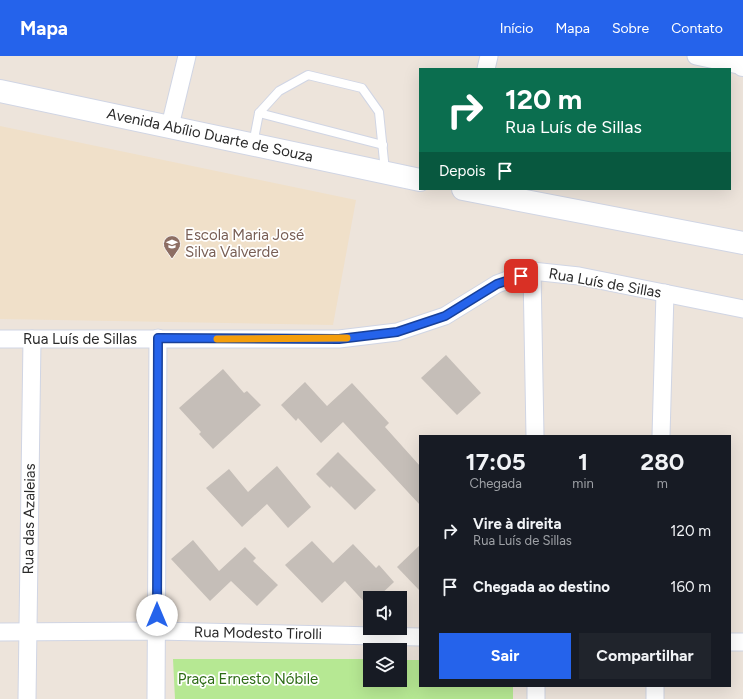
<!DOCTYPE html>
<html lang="pt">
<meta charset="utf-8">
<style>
body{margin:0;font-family:Figtree,sans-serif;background:#20242c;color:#f1f3f6;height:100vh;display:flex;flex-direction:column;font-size:15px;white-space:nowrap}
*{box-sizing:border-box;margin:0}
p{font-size:13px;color:#9ea1a6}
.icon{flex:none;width:22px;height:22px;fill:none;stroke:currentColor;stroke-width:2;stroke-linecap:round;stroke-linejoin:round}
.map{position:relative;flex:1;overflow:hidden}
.drawer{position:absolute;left:419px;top:379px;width:312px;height:252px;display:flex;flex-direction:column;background:#171b24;border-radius:0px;box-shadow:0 4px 16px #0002}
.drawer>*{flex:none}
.hud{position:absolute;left:419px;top:12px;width:312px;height:122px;border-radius:0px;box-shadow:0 4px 16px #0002;background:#0b6e4f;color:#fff;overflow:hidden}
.buttons{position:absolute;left:363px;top:535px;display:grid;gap:8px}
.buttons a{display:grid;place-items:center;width:44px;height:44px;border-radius:0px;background:#171b24;box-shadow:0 4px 16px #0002;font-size:20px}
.pin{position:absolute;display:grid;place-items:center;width:34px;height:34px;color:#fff;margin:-17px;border-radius:8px;box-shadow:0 2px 6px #0006}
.me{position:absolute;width:44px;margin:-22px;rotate:0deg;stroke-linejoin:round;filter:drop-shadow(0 0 3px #0008)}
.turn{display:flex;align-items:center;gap:14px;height:84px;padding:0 20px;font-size:18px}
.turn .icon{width:52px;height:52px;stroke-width:2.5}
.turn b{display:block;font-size:28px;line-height:34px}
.then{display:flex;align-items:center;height:38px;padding:0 20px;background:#0003;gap:8px;font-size:15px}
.eta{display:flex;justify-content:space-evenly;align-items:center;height:68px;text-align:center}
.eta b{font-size:24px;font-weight:700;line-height:28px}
.cta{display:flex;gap:8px;margin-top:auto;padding:8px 20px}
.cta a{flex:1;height:46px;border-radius:0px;background:#2563eb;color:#fff;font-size:16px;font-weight:700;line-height:46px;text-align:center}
.cta a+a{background:#20242c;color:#f1f3f6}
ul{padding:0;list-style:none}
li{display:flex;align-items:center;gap:12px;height:56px;padding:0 20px}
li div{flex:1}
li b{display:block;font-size:15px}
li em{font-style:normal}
header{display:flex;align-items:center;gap:24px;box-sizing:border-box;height:56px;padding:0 20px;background:#2563eb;color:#fff}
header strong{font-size:19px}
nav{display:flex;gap:22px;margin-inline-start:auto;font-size:14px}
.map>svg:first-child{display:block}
.education{fill:#f0e0c9}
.green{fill:#b6e893}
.building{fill:#c5beb8}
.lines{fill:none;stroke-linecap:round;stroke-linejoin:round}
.lane-casing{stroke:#d0d5e4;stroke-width:10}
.street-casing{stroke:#d0d5e4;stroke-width:19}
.secondary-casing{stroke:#d0d5e4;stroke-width:24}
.lane{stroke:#fff;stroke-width:8}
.street{stroke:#fff;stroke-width:17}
.secondary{stroke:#fff;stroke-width:22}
.route-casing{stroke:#184099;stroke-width:10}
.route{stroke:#2563eb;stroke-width:7}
.slow{stroke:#f59e0b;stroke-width:7}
.labels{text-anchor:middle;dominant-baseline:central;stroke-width:3.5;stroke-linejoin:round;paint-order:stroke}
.street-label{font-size:15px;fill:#2a2a2a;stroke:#fff}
.education-label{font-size:15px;fill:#785e54;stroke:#fff;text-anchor:start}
.park-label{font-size:15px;fill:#2d6c15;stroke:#fff}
</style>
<header>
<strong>Mapa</strong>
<nav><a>Início</a><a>Mapa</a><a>Sobre</a><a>Contato</a></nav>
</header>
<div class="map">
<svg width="743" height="643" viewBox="0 0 743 643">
<rect width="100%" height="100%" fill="#ede4db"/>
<polygon class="education" points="0,70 356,144 333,269 0,263"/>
<polygon class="green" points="173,603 370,603 370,624 400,624 400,604 420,604 420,630 513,630 513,643 175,643"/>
<g class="building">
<polygon points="446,299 481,337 457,359 421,322"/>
<polygon points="223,313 244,337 247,335 261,349 213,393 199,378 201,376 179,352"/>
<polygon points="305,326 327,350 352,327 389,367 385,371 420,410 420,449 343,366 321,387 298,362 296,365 281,349"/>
<polygon points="338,396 376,434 355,454 331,430 330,432 316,418"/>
<polygon points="277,410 311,451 288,472 267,448 242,471 206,432 229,413 248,436"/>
<polygon points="193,484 219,515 245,491 256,502 253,505 278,529 257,550 231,525 210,545 171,503"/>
<polygon points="312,485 333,507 353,488 376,512 379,509 394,526 377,542 370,542 370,548 368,550 345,525 322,547 285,509"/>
<polygon points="420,489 420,535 397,511"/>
</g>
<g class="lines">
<g class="lane-casing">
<g id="lane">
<polyline points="259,57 383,89"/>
<polyline points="253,88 259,57 279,35 308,19 362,32 379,56 385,115"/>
</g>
</g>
<g class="street-casing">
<g id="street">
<polyline points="696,0 743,10"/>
<polyline points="486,13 489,0"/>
<polyline points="170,70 187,0"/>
<polyline points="532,215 535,380"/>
<polyline points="0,283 339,283 397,276 445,260 497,228 532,215 579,220 743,253"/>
<polyline points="661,380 665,237"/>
<polyline points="0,576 157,575 420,581"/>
<polyline points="730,586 743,586"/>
<polyline points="27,643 32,283"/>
<polyline points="156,643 158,282"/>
<polyline points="536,643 536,630"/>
<polyline points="655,643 655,630"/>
</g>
</g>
<g class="secondary-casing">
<g id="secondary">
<polyline points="734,0 743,9"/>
<polyline points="0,35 420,124"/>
<polyline points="463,133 743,187"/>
</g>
</g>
<use href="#lane" class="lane"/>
<use href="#street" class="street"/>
<use href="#secondary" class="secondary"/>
</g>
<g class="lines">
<g class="route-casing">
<polyline id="route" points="157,559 158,282 339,283 397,276 445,260 497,228 521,220"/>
</g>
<use href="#route" class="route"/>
<polyline class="slow" points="217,283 347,282"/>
</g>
<defs>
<g id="school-pin" transform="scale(0.9)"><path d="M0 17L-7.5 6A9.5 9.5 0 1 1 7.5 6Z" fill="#8d6e63" stroke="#fff"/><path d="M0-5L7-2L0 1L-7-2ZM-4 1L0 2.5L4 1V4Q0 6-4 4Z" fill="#fff"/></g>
</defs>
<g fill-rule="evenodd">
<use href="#school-pin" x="172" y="188"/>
</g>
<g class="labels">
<g class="street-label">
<text transform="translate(210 79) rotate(12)">Avenida Abílio Duarte de Souza</text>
<text transform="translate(605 227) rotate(10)">Rua Luís de Sillas</text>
<text x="80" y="283">Rua Luís de Sillas</text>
<text transform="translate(29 463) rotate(-89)">Rua das Azaleias</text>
<text transform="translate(258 577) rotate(1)">Rua Modesto Tirolli</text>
</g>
<g class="education-label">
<text x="185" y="179">Escola Maria José<tspan x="185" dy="17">Silva Valverde</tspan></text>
</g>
<g class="park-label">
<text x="248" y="623">Praça Ernesto Nóbile</text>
</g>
</g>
</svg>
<div class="buttons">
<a><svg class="icon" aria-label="sound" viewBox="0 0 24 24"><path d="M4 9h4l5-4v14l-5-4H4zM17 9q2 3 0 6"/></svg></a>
<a><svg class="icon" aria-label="layers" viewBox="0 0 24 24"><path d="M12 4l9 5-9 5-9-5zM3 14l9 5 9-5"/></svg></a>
</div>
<div class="pin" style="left:521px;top:220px;background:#d93025"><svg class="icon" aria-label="arrive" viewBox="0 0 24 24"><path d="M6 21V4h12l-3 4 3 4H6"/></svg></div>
<svg class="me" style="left:157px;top:559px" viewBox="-20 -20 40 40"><circle r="19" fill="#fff"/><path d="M0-13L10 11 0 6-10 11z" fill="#2563eb"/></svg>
<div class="hud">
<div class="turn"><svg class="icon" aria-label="right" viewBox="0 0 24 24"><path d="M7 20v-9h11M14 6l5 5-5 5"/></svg><div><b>120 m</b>Rua Luís de Sillas</div></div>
<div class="then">Depois<svg class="icon" aria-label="arrive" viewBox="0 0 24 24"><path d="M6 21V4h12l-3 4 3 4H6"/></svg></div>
</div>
<section class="drawer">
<div class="eta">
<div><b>17:05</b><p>Chegada</p></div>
<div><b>1</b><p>min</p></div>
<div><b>280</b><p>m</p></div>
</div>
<ul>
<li><svg class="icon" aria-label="right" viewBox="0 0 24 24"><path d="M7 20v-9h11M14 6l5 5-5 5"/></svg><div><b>Vire à direita</b><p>Rua Luís de Sillas</p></div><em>120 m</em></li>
<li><svg class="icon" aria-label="arrive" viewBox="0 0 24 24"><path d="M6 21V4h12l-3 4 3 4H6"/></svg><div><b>Chegada ao destino</b></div><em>160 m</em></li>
</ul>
<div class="cta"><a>Sair</a><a>Compartilhar</a></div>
</section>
</div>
